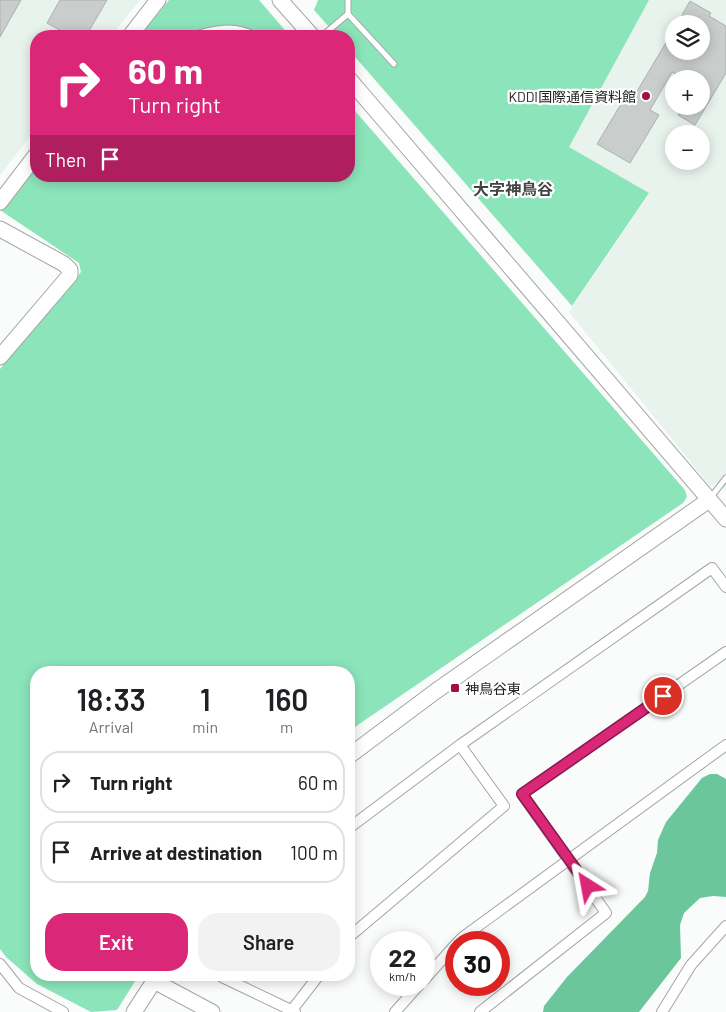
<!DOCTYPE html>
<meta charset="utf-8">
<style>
body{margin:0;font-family:Barlow,"Noto Sans JP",sans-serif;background:#f2f2f2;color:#202124;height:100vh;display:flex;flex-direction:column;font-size:19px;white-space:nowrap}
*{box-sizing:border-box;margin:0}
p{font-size:16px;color:#757577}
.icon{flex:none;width:28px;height:28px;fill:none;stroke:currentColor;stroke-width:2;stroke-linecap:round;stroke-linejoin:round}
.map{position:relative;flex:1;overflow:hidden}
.side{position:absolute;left:30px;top:666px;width:325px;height:315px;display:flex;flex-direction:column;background:#fff;border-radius:20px;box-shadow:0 2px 12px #0003}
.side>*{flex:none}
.banner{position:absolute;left:30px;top:30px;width:325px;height:152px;border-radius:20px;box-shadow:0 2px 12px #0003;background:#db2777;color:#fff;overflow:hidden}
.controls{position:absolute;left:665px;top:15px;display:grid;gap:10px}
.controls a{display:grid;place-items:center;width:45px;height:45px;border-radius:50%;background:#fff;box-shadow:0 2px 12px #0003;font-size:25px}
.speed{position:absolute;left:370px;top:931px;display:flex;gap:10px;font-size:25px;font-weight:700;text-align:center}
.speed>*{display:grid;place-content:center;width:65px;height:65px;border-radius:50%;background:#fff;box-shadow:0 2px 12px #0003;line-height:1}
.speed small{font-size:12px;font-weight:400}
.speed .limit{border:8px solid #d22;background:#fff;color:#111}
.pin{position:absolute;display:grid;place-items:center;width:42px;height:42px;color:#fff;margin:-21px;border:2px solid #fff;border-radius:50%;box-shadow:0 1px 5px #0007}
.me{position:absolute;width:55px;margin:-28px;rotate:326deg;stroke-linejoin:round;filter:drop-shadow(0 0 4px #0008)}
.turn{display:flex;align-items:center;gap:18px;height:105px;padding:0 15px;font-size:22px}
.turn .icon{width:65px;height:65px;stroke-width:2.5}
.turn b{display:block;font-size:35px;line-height:42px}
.then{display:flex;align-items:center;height:48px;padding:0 15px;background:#0003;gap:10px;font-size:19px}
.eta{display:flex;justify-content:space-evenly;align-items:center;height:85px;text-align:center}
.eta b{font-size:30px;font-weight:600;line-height:35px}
.action{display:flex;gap:10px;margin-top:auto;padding:10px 15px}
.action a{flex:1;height:58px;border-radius:20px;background:#db2777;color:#fff;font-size:20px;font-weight:600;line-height:58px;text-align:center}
.action a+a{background:#f2f2f2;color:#202124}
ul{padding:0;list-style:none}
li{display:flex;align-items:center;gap:15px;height:62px;margin:0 10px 8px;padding:0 5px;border:2px solid #e0e0e0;border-radius:20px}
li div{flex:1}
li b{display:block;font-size:19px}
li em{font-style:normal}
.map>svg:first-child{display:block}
.built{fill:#e8f3ed;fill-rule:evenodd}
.green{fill:#8ce5ba}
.water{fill:#6cc69c}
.building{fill:#c9cdcb;stroke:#adb0ae}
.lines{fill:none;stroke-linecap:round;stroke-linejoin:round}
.lane-casing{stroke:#a3a6a4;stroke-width:7}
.street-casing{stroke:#a3a6a4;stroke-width:12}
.secondary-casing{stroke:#a3a6a4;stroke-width:17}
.lane{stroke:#fff;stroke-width:5}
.street{stroke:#fff;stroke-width:10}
.secondary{stroke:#fff;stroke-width:15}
.route-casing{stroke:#8e194d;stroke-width:12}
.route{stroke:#db2777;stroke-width:9}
.poi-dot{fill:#a60e3f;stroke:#fff;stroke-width:2}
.labels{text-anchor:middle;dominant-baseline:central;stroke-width:4.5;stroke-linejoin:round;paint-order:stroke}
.poi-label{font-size:14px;fill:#222322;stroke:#fff;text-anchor:end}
.quarter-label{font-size:16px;font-weight:bold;fill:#424443;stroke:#fff}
</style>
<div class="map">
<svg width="726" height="1012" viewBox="0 0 726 1012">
<rect width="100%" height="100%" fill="#f9fcfa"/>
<g class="built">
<polygon points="0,0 140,0 111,36 36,36 36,129 0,175"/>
<path d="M649 0H726V491L717 482 711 487 569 312 649 194 568 147ZM674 24H701V51H674ZM674 79H701V106H674ZM674 134H701V161H674Z"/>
</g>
<g class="green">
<polygon points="169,0 259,0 290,36 140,36"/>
<polygon points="318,0 649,0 569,147 649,193 572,306 349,50 349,36 337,36 314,10"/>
<polygon points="349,104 685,490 687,497 683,503 349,731 349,672 36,672 36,975 139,975 117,1010 91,1012 37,984 6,957 0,949 0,369 81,272 79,263 0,210 36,165 36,176 349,176"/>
</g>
<polygon class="water" points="710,774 717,774 726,779 726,897 713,896 700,898 684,913 680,925 681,958 639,1012 543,1012 544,1006 567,977 645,897 648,891 650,873 657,853 658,840 666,822 702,778"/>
<g class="building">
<polygon points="0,0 21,0 0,37"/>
<polygon points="60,0 107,0 86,36 70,36 47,23"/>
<polygon points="690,1 711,13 709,16 726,26 726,73 695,125 678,115 683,106 701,106 701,79 684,79 672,72 650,110 659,115 630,163 597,144 627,94 633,98 674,29 674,51 701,51 701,24 677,24"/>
</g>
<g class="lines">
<g class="lane-casing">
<g id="lane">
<polyline points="348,14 394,64"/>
<path d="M189 36C210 29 236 22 256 36"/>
<polyline points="322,36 348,14 348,0"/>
<polyline points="711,497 726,478"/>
</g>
</g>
<g class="street-casing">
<g id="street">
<polyline points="349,828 460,745 712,568 726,587"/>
<polyline points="349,937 504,806 460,745"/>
<polyline points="458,942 463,937 726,745"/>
<polyline points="0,964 19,988 63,1012"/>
<polyline points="223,975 222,977 295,1012"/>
<polyline points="424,980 456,944"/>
<polyline points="292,1010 319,975"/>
<polyline points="395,1012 419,985"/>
<polyline points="480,1012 606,913 522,794 726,652"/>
<polyline points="662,1012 691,965 726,926"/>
</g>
</g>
<g class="secondary-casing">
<g id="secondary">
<polyline points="280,0 312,36"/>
<polyline points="130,36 158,0"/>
<polyline points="349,79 726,519"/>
<polyline points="0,202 36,155"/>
<polyline points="0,229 64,264 70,270 70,275 64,282 0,357"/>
<polyline points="349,756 436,691 709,500"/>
<polyline points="154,981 212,1012"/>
<polyline points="134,1012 158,975"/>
</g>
</g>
<use href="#lane" class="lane"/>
<use href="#street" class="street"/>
<use href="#secondary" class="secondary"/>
</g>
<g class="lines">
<g class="route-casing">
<polyline id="route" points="588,886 522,794 663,696"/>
</g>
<use href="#route" class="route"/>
</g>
<g class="poi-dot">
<circle cx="646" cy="96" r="5"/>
<rect x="450" y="683" width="10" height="10" rx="2.5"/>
</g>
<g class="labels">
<g class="poi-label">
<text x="636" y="96">KDDI国際通信資料館</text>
<text x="465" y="688" text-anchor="start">神鳥谷東</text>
</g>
<g class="quarter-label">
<text x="513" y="188">大字神鳥谷</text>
</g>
</g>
</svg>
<div class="controls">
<a><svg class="icon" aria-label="layers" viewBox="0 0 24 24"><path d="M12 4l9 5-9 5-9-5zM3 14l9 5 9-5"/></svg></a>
<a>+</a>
<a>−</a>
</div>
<div class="speed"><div>22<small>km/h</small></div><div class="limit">30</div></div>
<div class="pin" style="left:663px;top:696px;background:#d93025"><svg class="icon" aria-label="arrive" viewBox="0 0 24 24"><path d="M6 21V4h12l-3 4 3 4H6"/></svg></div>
<svg class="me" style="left:588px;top:886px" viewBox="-20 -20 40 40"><path d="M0-17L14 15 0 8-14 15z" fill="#db2777" stroke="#fff" stroke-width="4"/></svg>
<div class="banner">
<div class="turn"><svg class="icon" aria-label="right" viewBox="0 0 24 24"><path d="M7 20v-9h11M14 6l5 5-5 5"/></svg><div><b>60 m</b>Turn right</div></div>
<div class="then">Then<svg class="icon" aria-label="arrive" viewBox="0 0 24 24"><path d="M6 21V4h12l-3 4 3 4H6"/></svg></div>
</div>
<section class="side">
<div class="eta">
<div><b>18:33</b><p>Arrival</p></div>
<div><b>1</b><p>min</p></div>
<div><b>160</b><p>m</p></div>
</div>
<ul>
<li><svg class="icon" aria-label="right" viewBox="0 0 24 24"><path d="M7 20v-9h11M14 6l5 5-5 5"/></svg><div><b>Turn right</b></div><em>60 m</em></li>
<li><svg class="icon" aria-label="arrive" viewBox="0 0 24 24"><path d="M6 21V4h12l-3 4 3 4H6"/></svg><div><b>Arrive at destination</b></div><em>100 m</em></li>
</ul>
<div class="action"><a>Exit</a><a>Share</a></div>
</section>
</div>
